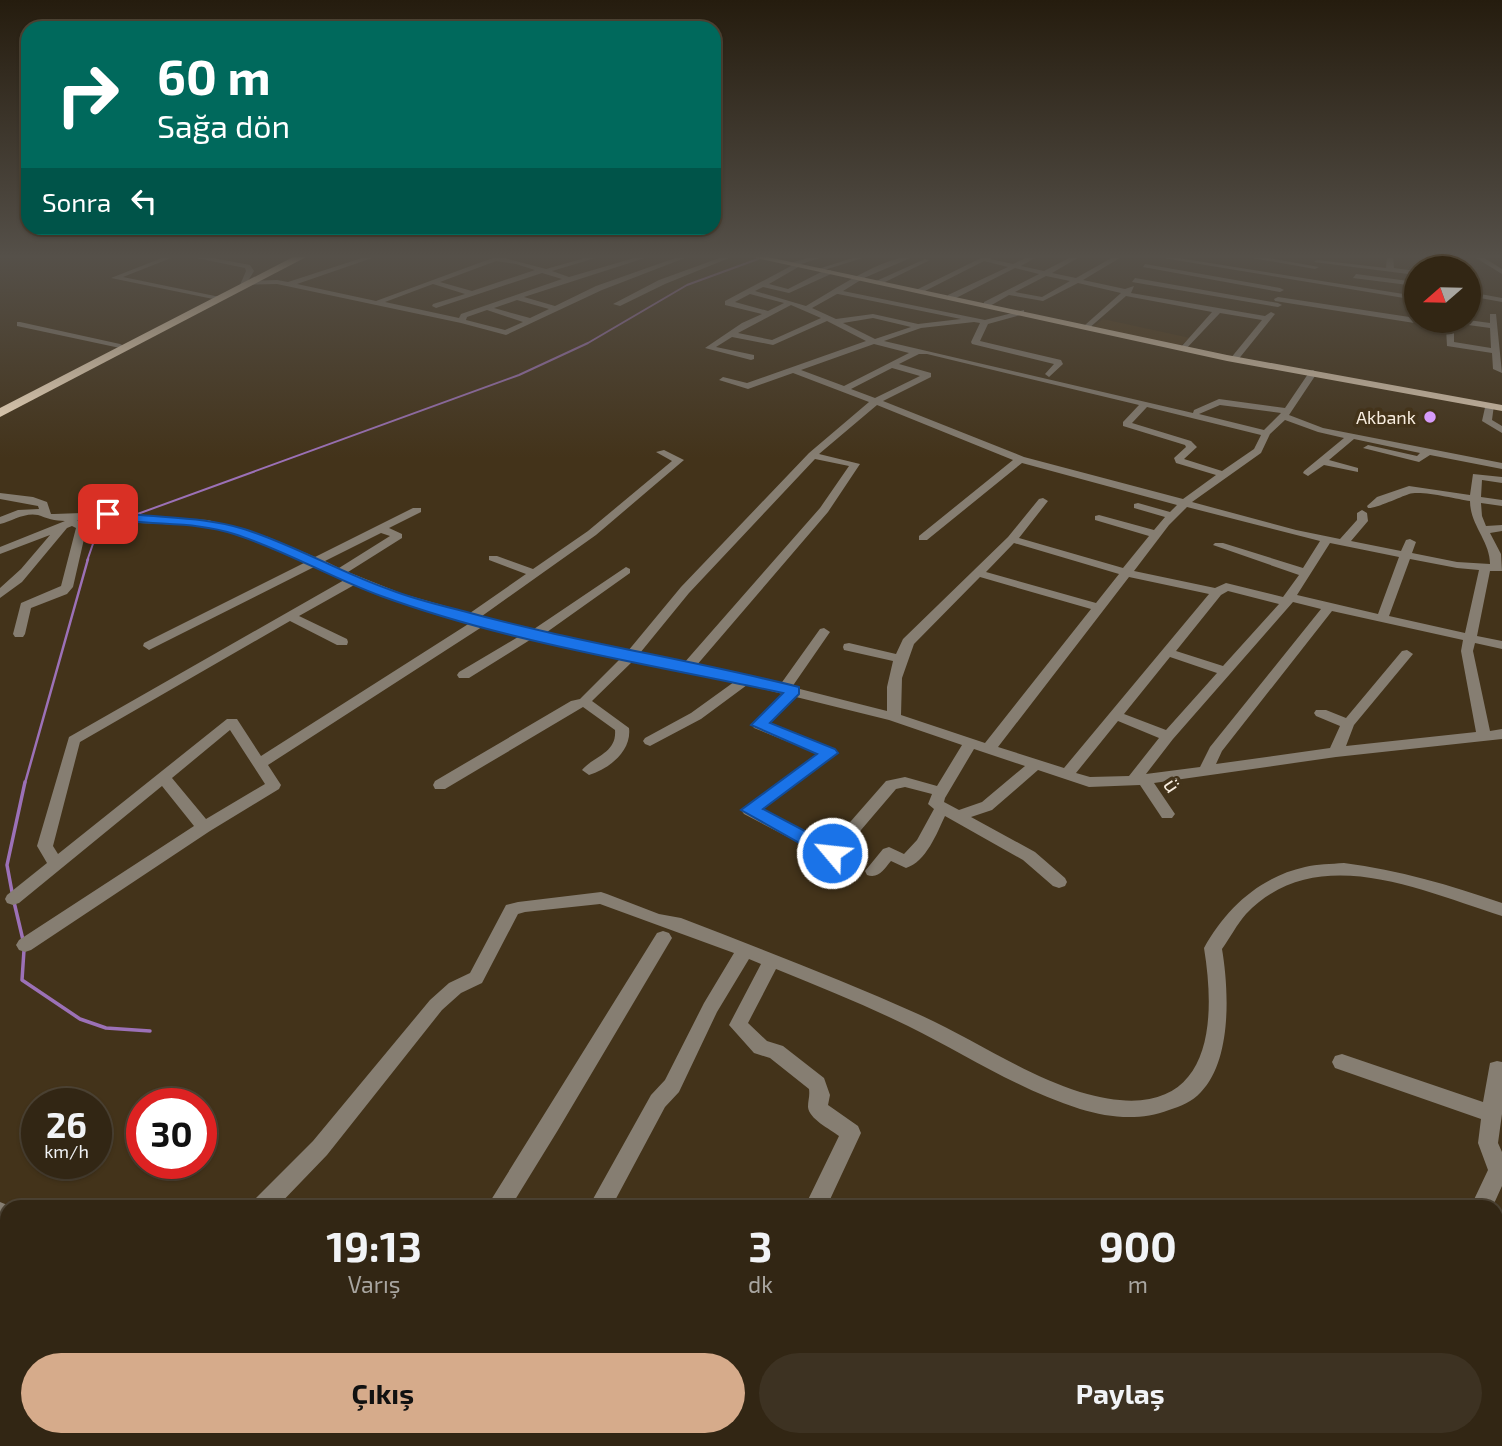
<!DOCTYPE html>
<html lang="tr">
<meta charset="utf-8">
<style>
body{margin:0;font-family:"Exo 2",sans-serif;background:#3d3222;color:#f1f3f6;height:100vh;display:flex;flex-direction:column;font-size:26px;white-space:nowrap}
*{box-sizing:border-box;margin:0}
p{font-size:23px;color:#a8a5a0}
.icon{flex:none;width:38px;height:38px;fill:none;stroke:currentColor;stroke-width:2;stroke-linecap:round;stroke-linejoin:round}
.map{position:relative;flex:1;overflow:hidden}
.details{position:absolute;left:0px;top:1200px;width:1503px;height:247px;display:flex;flex-direction:column;background:#322614;border-radius:21px 21px 0 0;box-shadow:0 2px 5px #0004,0 0 0 2px #4d4334}
.details>*{flex:none}
.guide{position:absolute;left:21px;top:21px;width:700px;height:214px;border-radius:21px;box-shadow:0 2px 5px #0004,0 0 0 2px #4d4334;background:#00695c;color:#fff;overflow:hidden}
.needle{width:46px;rotate:250deg}
.controls{position:absolute;left:1404px;top:256px;display:grid;gap:14px}
.controls a{display:grid;place-items:center;width:77px;height:77px;border-radius:50%;background:#322614;box-shadow:0 2px 5px #0004,0 0 0 2px #4d4334;font-size:35px}
.speed{position:absolute;left:21px;top:1088px;display:flex;gap:14px;font-size:35px;font-weight:700;text-align:center}
.speed>*{display:grid;place-content:center;width:91px;height:91px;border-radius:50%;background:#322614;box-shadow:0 2px 5px #0004,0 0 0 2px #4d4334;line-height:1}
.speed small{font-size:18px;font-weight:400}
.speed .limit{border:10px solid #d22;background:#fff;color:#111}
.pin{position:absolute;display:grid;place-items:center;width:60px;height:60px;color:#fff;margin:-30px;border-radius:14px;box-shadow:0 4px 10px #0006}
.me{position:absolute;width:77px;margin:-38px;rotate:298deg;stroke-linejoin:round;filter:drop-shadow(0 0 5px #0008)}
.turn{display:flex;align-items:center;gap:24px;height:147px;padding:0 21px;font-size:32px}
.turn .icon{width:91px;height:91px;stroke-width:2.5}
.turn b{display:block;font-size:49px;line-height:60px}
.then{display:flex;align-items:center;height:66px;padding:0 21px;background:#0003;gap:14px;font-size:26px}
.eta{display:flex;justify-content:space-evenly;align-items:center;height:119px;text-align:center}
.eta b{font-size:42px;font-weight:700;line-height:49px}
.action{display:flex;gap:14px;margin-top:auto;padding:14px 21px}
.action a{flex:1;height:80px;border-radius:42px;background:#d6ab8b;color:#111;font-size:28px;font-weight:700;line-height:80px;text-align:center}
.action a+a{background:#3d3222;color:#f1f3f6}
.map>svg:first-child{display:block}
.built{fill:#4e391a}
.water{fill:#9c71b7}
.lines{fill:none;stroke-linecap:round;stroke-linejoin:round}
.stream-far2{stroke:#9c71b7;stroke-width:2}
.stream-far1{stroke:#9c71b7;stroke-width:2.5}
.stream{stroke:#9c71b7;stroke-width:3.5}
.minor{fill:#867e72;fill-rule:evenodd}
.major{fill:#d7c5ad;fill-rule:evenodd}
.highway{fill:#f6e1c4;fill-rule:evenodd}
.route{fill:#1a73e8;stroke:#114b97;stroke-width:2}
.poi-dot{fill:#d69bfa;stroke:#43331a;stroke-width:2.5}
.labels{text-anchor:middle;dominant-baseline:central;stroke-width:7;stroke-linejoin:round;paint-order:stroke}
.far-poi-label{font-size:18px;fill:#f8eddf;stroke:#43331a;text-anchor:end}
.street-label{font-size:21px;fill:#f8eddf;stroke:#43331a}
</style>
<div class="map">
<svg width="1502" height="1446" viewBox="0 0 1502 1446">
<rect width="100%" height="100%" fill="#43331a"/>
<polygon class="built" points="1103,319 1190,338 1180,346 1093,327"/>
<polygon class="water" points="0,1289 7,1292 7,1440 292,1440 303,1446 0,1446"/>
<g class="lines">
<g class="stream-far2">
<polyline points="132,516 519,375 588,343 687,285 758,259"/>
<polyline points="87,561 95,538 126,519"/>
</g>
<polyline class="stream-far1" points="25,783 88,559"/>
<g class="stream">
<polyline points="12,892 7,865 25,782"/>
<polyline points="14,902 23,940"/>
<polyline points="24,950 22,980 80,1019 106,1028 150,1031"/>
</g>
<g class="minor">
<polygon points="167,256 176,256 123,277 215,296 218,296 218,300 111,278"/>
<path d="M187 256H202L250 265 254 271 248 281 277 280 288 282 368 256H378L297 284 376 301 498 256H507L504 258 546 269 592 256H602L552 271 569 277 641 256H651L524 297 555 306 596 286 681 256H690L602 290 506 335 461 323 277 284 240 285 246 271 245 268ZM496 261 516 264 535 270 472 291 440 282ZM542 273 562 279 461 314 459 318 385 302 433 284 465 294 433 304 432 306 436 308ZM517 300 549 309 530 318 494 308ZM487 310 523 322 505 330 466 320 467 317Z"/>
<polygon points="725,256 734,256 665,284 620,306 613,304 659,280"/>
<path d="M815 256H826L801 264 800 266 769 284 788 289 825 270H831V274L789 293 763 287 755 291 806 306C834 290 883 256 915 256L864 278 843 291 985 320 1024 310V314L988 324 980 341 1061 360 1063 364 1049 377 1045 374 1054 364 972 344 971 342 980 323 974 322 921 328 884 341 1193 413 1194 410 1219 399 1285 408 1310 371 1313 370 1317 373 1289 415 1323 428 1502 463V469L1430 455 1419 462 1363 448 1368 445 1417 456 1420 453 1354 439 1329 460 1358 468V472L1324 465 1308 476 1303 473 1304 471 1344 438 1318 432 1285 420 1270 434 1261 453 1192 502 1296 530 1340 539 1357 520V513L1362 510 1367 513 1368 521 1351 541 1401 551 1406 540 1410 539 1416 542 1412 553 1457 562 1490 564C1490 541 1470 525 1470 501 1456 499 1421 490 1409 494 1400 497 1375 509 1368 508L1367 506 1377 497 1409 486 1470 495 1473 474 1502 477V483L1482 480 1481 497 1502 500V506L1481 503 1482 516 1486 526 1502 525V531L1490 533 1501 554 1502 571H1490L1477 636 1502 641V649L1475 643 1473 651 1490 731 1502 729V739L1336 757 1154 783 1175 814 1172 818H1162L1140 785 1089 787 1038 770 992 810 971 817 1035 852 1065 878 1067 882 1065 886 1059 888 1053 886 1023 860 945 816C937 833 926 862 906 868L891 861C884 869 879 879 867 875L865 871 883 849 889 847 904 854 917 840 934 809 928 804 932 794 905 787 896 789 838 857H826L744 814 741 810 818 754 754 728 752 725 783 694 747 685 701 719 650 746 645 744 643 741 645 738 691 713 734 682 634 660 592 701 629 728C632 751 609 769 589 775L582 770C594 756 617 753 615 730L583 707 445 789H435L433 785 435 781 571 701 580 699 622 657 539 638H533L469 678H459L457 675 459 672 523 634 485 625 268 765 281 785 279 789 210 831 31 950 25 952 19 950 16 945 19 940 194 826 162 786 19 903 13 905 7 903 5 899 7 895 47 863 37 846 69 737 346 579 316 566 149 650 143 646 144 643 306 562 260 542 208 526 140 523 113 518 77 520 87 526 73 587 67 594 31 608 25 634 23 637H15L13 634 21 603 61 586 76 528 72 526 67 528 22 582 0 598V588L21 569 50 535 0 554V547L65 521C55 521 46 518 38 515 25 512 12 521 0 524V517L18 510 39 509 38 506 0 499V493L33 497 47 502 51 514H54L109 512 140 517 208 520 268 537 315 557 413 508H421V512L389 528 402 534V538L348 572 403 594 470 613 526 574 489 560V556H497L533 569 588 531 672 461 656 452 664 450 684 460 596 535 482 616 534 629 626 567 630 569V573L547 632 628 651 681 587 809 453 869 402 793 373 748 389 719 380 723 377 747 383 866 341 827 321 773 345 732 337 716 347 754 355V359L751 360 705 348 742 323 762 314 725 305V301L791 266 790 263ZM750 294 784 303 768 311 735 302ZM837 294H838L961 319 918 324 873 314 836 319 812 308ZM791 305 821 318 772 340 738 333ZM873 318 911 327 875 339 843 323ZM874 344 909 353 844 386 801 370ZM919 354H927L1139 405 1123 422V426L1185 445 1186 447 1174 458 1176 463 1216 475 1183 499 1024 457 883 401 931 377V373L899 364ZM892 368 920 376 875 398 851 389ZM877 405 1013 460 919 536V540H927L1022 463 1177 505 1170 512 1138 503 1134 504V508L1165 517 1154 530 1099 515 1095 516V520L1149 536 1123 568 1019 538 1048 501 1043 498 1039 499 1008 537 903 639 896 654 849 643 844 644 843 647 844 650 893 661 887 687V711L792 687 830 632 824 628 820 629 780 685 696 666 828 512 860 464 819 454ZM1220 405 1281 413 1264 430 1199 414ZM1147 407 1261 435 1254 449 1222 471 1184 459 1197 447 1191 441 1132 423ZM815 459 849 466 820 508 684 663 640 653 689 593ZM1187 507 1320 541 1303 568 1223 543H1215L1213 545 1299 575 1283 597 1226 583 1215 588 1134 571 1169 525ZM381 533 390 536 339 568 325 561ZM1014 543 1119 574 1096 603 986 572ZM1330 543 1399 557 1378 614 1297 595ZM1410 559 1457 568 1479 570 1465 633 1389 616ZM980 577 1091 609 985 743 901 715 902 678 914 644ZM1129 577 1209 594 1064 768 998 747ZM356 584 394 599 473 621 261 756 237 719H227L58 854 53 846 80 742 290 621 337 645H347L348 642 347 639 299 616ZM1228 591 1279 604 1223 666 1176 651 1221 595ZM1293 602 1321 609 1210 747 1200 767 1146 774 1173 739ZM1332 611 1463 640 1461 651 1476 732 1346 746 1354 725 1413 654 1407 650 1402 651 1346 718 1326 710H1316L1314 713 1316 716 1340 726 1330 748 1216 764 1222 751ZM1170 657 1217 673 1166 730 1124 714ZM796 697 889 720 962 745 937 786 905 777 886 781 830 845 760 809 836 753 834 750 768 724ZM1118 721 1159 738 1129 776 1090 777 1076 773ZM230 730 265 784 206 819 172 778ZM974 749 1025 766 982 802 959 810 944 802 945 798Z"/>
<polygon points="859,256 869,256 821,271 815,270"/>
<path d="M985 256H993L990 259 1013 264 1030 256H1038L1021 266 1044 271 1073 256H1081L1052 273 1076 278 1115 256H1123L1083 280 1125 289 1134 286 1131 293 1265 316 1271 312 1275 314 1237 361 1234 362 1230 359 1262 320 1220 313 1184 351 1180 349 1181 347 1212 312 1126 296 1088 329H1085V325L1121 293 1078 283 1043 301 1009 295 990 306H984V302L1039 274 1015 268 954 299H948V295L1008 267 984 261 923 292 916 290ZM1046 276 1070 281 1042 297 1015 292Z"/>
<polygon points="1151,256 1166,256 1416,296 1416,300"/>
<polygon points="1241,256 1257,256 1319,267 1315,269"/>
<polygon points="1387,256 1393,256 1394,268 1416,271 1416,275 1314,262 1317,260 1386,268"/>
<polygon points="1434,256 1440,256 1444,264 1443,268 1436,268 1438,264"/>
<polygon points="1473,256 1481,256 1502,269 1502,274"/>
<polygon points="925,259 930,260 881,284 874,282"/>
<polygon points="1145,264 1280,288 1284,290 1280,292 1143,267"/>
<polygon points="1356,274 1416,282 1416,286 1353,278"/>
<polygon points="1135,278 1278,303 1282,305 1278,307 1132,282"/>
<polygon points="1475,293 1502,298 1502,302 1480,298 1468,308 1468,301"/>
<path d="M1278 297 1416 318V320L1446 323 1447 320H1468L1490 323V314H1496L1502 373 1493 369 1492 353 1447 346 1446 328 1275 301 1274 299ZM1454 323 1490 328 1491 348 1454 342Z"/>
<polygon points="20,322 120,344 124,346 120,348 17,326 17,322"/>
<polygon points="1486,403 1494,405 1492,420 1502,426 1502,433 1482,421"/>
<path d="M1344 863C1399 870 1450 885 1502 903V916C1422 891 1317 840 1246 914 1237 924 1230 938 1222 949 1229 990 1232 1060 1201 1092 1192 1102 1181 1106 1169 1110 1140 1121 1110 1118 1080 1109 1019 1090 965 1054 908 1026 865 1005 820 987 776 969L748 1023 767 1041 783 1046 824 1078 830 1095 828 1105 858 1126 861 1133 826 1208H804L839 1136C830 1129 809 1119 808 1107 808 1100 810 1096 809 1089L770 1058 754 1053 729 1025 761 964 749 959 717 1012 679 1092 665 1107 611 1208H588L651 1095 665 1080 704 1003 734 953 600 904 525 912 518 914 482 983 461 993 442 1010 327 1155 276 1208H250L253 1201 313 1141 430 1000 449 983 470 973 506 905 518 902 601 892 607 894 659 914 681 918C761 949 840 979 918 1014 972 1038 1023 1074 1080 1092 1200 1128 1220 1046 1204 948 1226 908 1260 877 1305 867 1317 864 1331 864 1344 863Z"/>
<polygon points="663,931 669,933 672,938 669,943 558,1130 510,1208 486,1208 657,933"/>
<polygon points="1342,1054 1483,1102 1490,1063 1497,1061 1502,1062 1502,1114 1498,1143 1502,1152 1502,1186 1492,1208 1470,1208 1488,1170 1478,1143 1481,1119 1335,1068 1332,1062 1335,1056"/>
<polygon points="337,1198 379,1198 387,1201 390,1208 326,1208 329,1201"/>
<polygon points="0,1202 15,1208 7,1208 7,1224 0,1222"/>
<polygon points="1502,1285 1502,1307 1496,1309 1496,1287"/>
<polygon points="464,1440 496,1440 499,1446 466,1446"/>
<polygon points="746,1440 776,1440 779,1446 748,1446"/>
<polygon points="935,1440 960,1440 960,1446 934,1446"/>
<polygon points="1271,1440 1299,1440 1297,1446 1268,1446"/>
<polygon points="1374,1440 1406,1440 1409,1446 1376,1446"/>
</g>
<polygon class="major" points="747,256 763,256 1227,355 1502,405 1502,411 1227,361"/>
<polygon class="highway" points="295,256 308,256 0,417 0,408"/>
</g>
<linearGradient id="sky" x2="0" y2="1"><stop stop-color="#251c0e"/><stop offset="0.56" stop-color="#555049"/><stop offset="1" stop-color="#555049" stop-opacity="0"/></linearGradient>
<rect width="1502" height="458" fill="url(#sky)"/>
<path class="route" d="M108 511C153 519 200 515 244 529 295 545 341 573 391 590 414 599 439 605 463 611 574 642 688 659 799 687V694L770 723 835 749 838 753 763 809 839 849 841 853 832 860 826 858 741 810 817 754 751 725 783 693C649 664 510 643 381 596 331 578 285 550 234 534 192 520 147 527 103 517V512Z"/>
<circle class="poi-dot" cx="1430" cy="417" r="7"/>
<g class="labels">
<g class="far-poi-label">
<text x="1416" y="417">Akbank</text>
</g>
<g class="street-label">
<text transform="translate(1173 785) rotate(57)">ü</text>
</g>
</g>
</svg>
<div class="controls">
<a><svg class="needle" viewBox="-14 -14 28 28"><path d="M0-13l5 13h-10z" fill="#e53935"/><path d="M0 13l5-13h-10z" fill="#a8a5a0"/></svg></a>
</div>
<div class="speed"><div>26<small>km/h</small></div><div class="limit">30</div></div>
<div class="pin" style="left:108px;top:514px;background:#d93025"><svg class="icon" aria-label="arrive" viewBox="0 0 24 24"><path d="M6 21V4h12l-3 4 3 4H6"/></svg></div>
<svg class="me" style="left:832px;top:853px" viewBox="-20 -20 40 40"><circle r="17" fill="#1a73e8" stroke="#fff" stroke-width="3"/><path d="M0-11L8 9 0 5-8 9z" fill="#fff"/></svg>
<div class="guide">
<div class="turn"><svg class="icon" aria-label="right" viewBox="0 0 24 24"><path d="M7 20v-9h11M14 6l5 5-5 5"/></svg><div><b>60 m</b>Sağa dön</div></div>
<div class="then">Sonra<svg class="icon" aria-label="left" viewBox="0 0 24 24"><path d="M17 20v-9H6M10 6l-5 5 5 5"/></svg></div>
</div>
<section class="details">
<div class="eta">
<div><b>19:13</b><p>Varış</p></div>
<div><b>3</b><p>dk</p></div>
<div><b>900</b><p>m</p></div>
</div>
<div class="action"><a>Çıkış</a><a>Paylaş</a></div>
</section>
</div>
